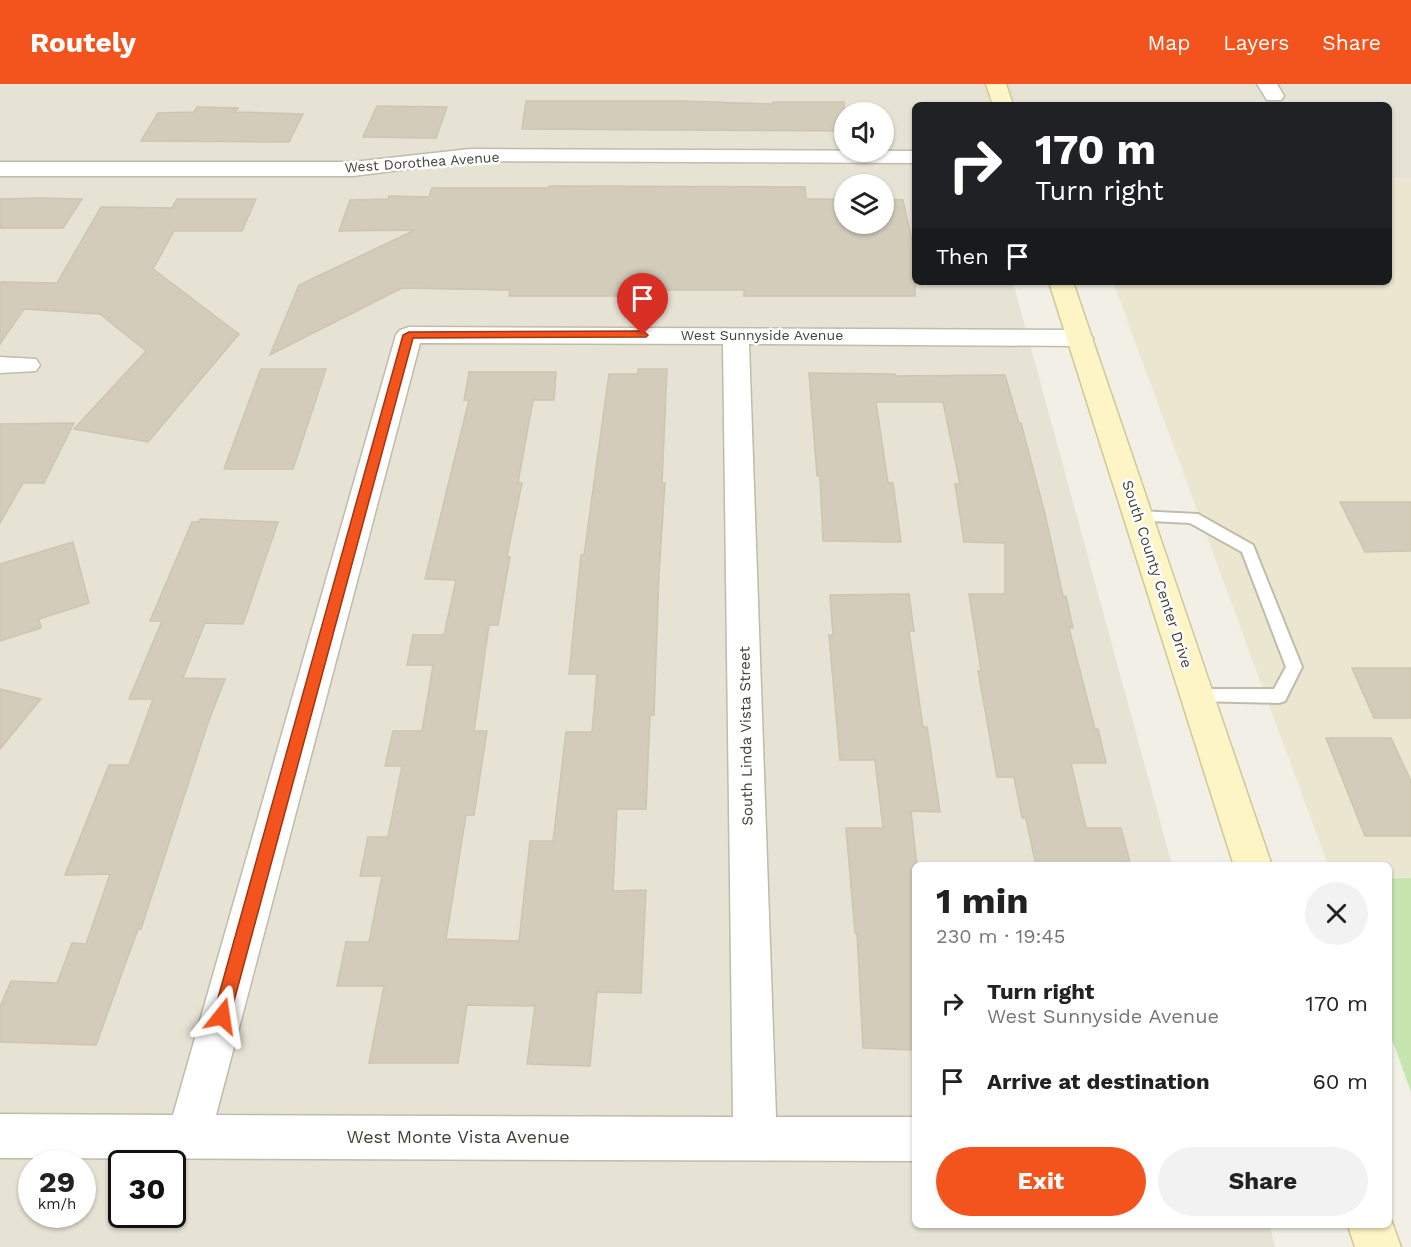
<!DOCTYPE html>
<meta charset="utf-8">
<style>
body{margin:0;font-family:"Work Sans",sans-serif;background:#f2f2f2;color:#222;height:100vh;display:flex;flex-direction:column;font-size:22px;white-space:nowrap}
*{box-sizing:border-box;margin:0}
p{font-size:20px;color:#767676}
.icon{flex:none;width:33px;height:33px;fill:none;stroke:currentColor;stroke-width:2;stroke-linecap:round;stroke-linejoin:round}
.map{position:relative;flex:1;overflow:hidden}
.details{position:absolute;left:912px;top:778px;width:480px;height:366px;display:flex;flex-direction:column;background:#fff;border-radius:9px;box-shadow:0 2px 4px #0004}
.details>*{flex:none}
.banner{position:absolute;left:912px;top:18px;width:480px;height:183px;border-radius:9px;box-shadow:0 2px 4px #0004;background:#202124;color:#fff;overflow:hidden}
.fabs{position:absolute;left:834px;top:18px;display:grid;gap:12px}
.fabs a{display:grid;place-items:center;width:60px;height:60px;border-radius:50%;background:#fff;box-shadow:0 2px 4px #0004;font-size:30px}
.speed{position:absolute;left:18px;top:1066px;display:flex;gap:12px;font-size:30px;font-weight:700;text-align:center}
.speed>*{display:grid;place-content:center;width:78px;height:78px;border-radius:50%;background:#fff;box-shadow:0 2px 4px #0004;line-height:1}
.speed small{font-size:15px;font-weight:400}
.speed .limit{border:3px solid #111;border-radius:9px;background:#fff;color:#111}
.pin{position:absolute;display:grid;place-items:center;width:51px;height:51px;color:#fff;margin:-62px -26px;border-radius:50% 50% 50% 0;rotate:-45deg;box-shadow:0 0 6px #0007}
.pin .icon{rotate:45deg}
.me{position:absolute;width:66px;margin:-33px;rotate:15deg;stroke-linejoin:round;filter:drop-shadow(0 0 4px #0008)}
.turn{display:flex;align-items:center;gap:21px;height:126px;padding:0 24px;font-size:27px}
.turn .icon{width:78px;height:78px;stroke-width:2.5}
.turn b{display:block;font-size:42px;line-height:51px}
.then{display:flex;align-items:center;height:57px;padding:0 24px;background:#0003;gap:12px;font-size:22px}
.round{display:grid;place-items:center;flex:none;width:63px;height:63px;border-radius:32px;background:#f2f2f2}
.headline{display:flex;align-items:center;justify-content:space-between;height:102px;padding:0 24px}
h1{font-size:36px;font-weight:700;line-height:45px}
.button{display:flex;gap:12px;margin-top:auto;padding:12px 24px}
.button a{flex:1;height:69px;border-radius:36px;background:#f3531c;color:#fff;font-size:24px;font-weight:700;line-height:69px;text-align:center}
.button a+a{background:#f2f2f2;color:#222}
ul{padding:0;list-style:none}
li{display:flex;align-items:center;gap:18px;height:78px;padding:0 24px}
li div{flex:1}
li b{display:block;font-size:22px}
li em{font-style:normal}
header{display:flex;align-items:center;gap:36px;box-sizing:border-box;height:84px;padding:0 30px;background:#f3531c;color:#fff}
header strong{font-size:28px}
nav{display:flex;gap:33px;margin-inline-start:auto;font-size:21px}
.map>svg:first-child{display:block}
.residential{fill:#e6e2d4;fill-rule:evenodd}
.education{fill:#ebe6d0}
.green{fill:#c7e5af}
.building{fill:#d3ccbb;stroke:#cec5af;stroke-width:1.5}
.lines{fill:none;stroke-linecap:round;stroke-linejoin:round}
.lane-casing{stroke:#c0bbab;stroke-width:4}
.street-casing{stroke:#c0bbab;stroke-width:3}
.secondary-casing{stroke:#d1c797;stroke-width:3}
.lane{fill:#fff;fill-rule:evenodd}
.street{fill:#fff;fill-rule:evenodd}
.secondary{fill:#fdf5c5;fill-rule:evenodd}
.route{fill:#f3531c;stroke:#9e3612;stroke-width:1.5}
.labels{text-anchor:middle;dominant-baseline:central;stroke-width:5;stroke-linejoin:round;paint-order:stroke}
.far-street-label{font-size:14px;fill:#444035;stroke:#fff}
.street-label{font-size:15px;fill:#444035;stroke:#fff}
.near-street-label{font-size:18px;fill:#444035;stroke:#fff}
</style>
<header>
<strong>Routely</strong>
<nav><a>Map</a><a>Layers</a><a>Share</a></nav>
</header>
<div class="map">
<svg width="1411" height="1163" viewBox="0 0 1411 1163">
<rect width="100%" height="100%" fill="#f2f0e6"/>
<path class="residential" d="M0 0H1411V95L1389 94V21H915V198H1013L1172 781 915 782V1142H1270L1275 1163H0ZM844 28H884V68H844ZM844 100H884V140H844ZM32 1080H82V1131H32ZM122 1080H172V1131H122Z"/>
<polygon class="education" points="1389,94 1411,95 1411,794 1389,793 1389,782 1328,781 1113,198 1389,198"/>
<polygon class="green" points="1389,794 1411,794 1411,1008 1389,947"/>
<g class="building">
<polygon points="526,17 682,17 773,20 773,18 844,18 844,47 522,45"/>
<polygon points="377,22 447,23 436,54 363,53"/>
<polygon points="197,23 238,24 235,28 303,30 289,58 141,57 158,29 194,28"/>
<polygon points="549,102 805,103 806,115 844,115 844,140 884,140 884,115 903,116 915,170 915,212 744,212 744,206 663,206 663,212 509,212 510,206 402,204 270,271 299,201 415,146 339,147 350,116 388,115 389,112 429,113 432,104 549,104"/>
<polygon points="0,115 40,114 82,115 63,144 0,144"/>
<polygon points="177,115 256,115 242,147 174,147 153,185 239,250 148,358 74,345 146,267 100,230 24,225 0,260 0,198 57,199 101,123 172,124"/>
<polygon points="261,285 326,285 293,385 224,385"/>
<polygon points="638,285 667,285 662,399 665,399 659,489 654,631 650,631 646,725 617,725 613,807 646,806 641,909 597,908 590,982 527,980 535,922 467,921 458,979 369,979 384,902 337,902 346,858 369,858 382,792 360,792 368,753 388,753 402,682 385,682 393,647 422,647 433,581 407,581 413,551 444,551 456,496 425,495 469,316 464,316 469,288 556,288 554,316 533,316 518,399 522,399 507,473 510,473 498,541 489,541 474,647 487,647 474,731 466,731 446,855 519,857 530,757 553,757 566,648 592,648 597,590 569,590 581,471 584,471 609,290 638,290"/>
<polygon points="809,289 895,290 896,292 1005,291 1019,339 1021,339 1045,430 1063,512 1066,512 1073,544 1069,544 1095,645 1098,645 1106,679 1071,679 1086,744 1121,744 1131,782 1036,782 1026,734 1022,734 1014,693 997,693 978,587 981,587 969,510 1005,510 1005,459 964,458 955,400 960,400 943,318 876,318 888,399 893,399 901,458 823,457 820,392 817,392"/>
<polygon points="74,339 44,399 23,399 0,439 0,340"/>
<polygon points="1340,418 1411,418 1411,467 1365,468"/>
<polygon points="200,435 278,438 243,540 205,539 183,594 225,595 208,639 141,845 138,845 96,961 0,958 0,923 11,897 57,899 72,859 86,860 110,790 65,791 109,681 129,681 153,615 129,615 162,537 150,537 192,438 199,438"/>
<polygon points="73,458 89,519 39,535 41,544 0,557 0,480"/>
<polygon points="909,510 914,547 909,547 923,643 927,643 940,728 911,727 917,782 915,782 915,966 863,964 857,849 855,849 846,744 883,744 875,676 840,676 829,551 833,551 830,511"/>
<polygon points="1352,584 1411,584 1411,634 1374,634"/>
<polygon points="0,605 41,615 0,665"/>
<polygon points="1326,654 1391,654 1411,697 1411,752 1365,752"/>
</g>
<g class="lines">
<g class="lane-casing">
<polygon id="lane" points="1138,427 1198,430 1253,461 1302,583 1285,617 1279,619 1191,617 1189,612 1191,607 1197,605 1274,605 1286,583 1242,468 1190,439 1133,436 1131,432"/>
</g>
<g class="street-casing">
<g id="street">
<polygon points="1257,0 1277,0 1284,12 1281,16 1267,16"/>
<polygon points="470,65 915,67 915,79 470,77 353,92 0,92 0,78 353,78"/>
<path d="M409 243 1080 246 1089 249 1093 254 1089 259 1080 262 749 260 776 1033H915V1077L0 1074V1030L173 1031 396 251 400 246ZM420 259 723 260 733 1033 216 1031Z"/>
<polygon points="0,273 36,275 40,281 36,287 0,289"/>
</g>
</g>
<g class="secondary-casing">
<g id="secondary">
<polygon points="986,0 1006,0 1013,21 993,21"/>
<polygon points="1049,198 1073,198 1272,782 1234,782"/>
<polygon points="1389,1130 1401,1163 1355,1163 1348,1142 1389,1142"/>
</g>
</g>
<use href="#lane" class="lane"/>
<use href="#street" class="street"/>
<use href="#secondary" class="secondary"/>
</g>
<polygon class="route" points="643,247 648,251 646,253 413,254 230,932 228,938 222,940 216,938 213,932 403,251 409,248"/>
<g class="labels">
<g class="far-street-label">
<text transform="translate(422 78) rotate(-4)">West Dorothea Avenue</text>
<text x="762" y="251">West Sunnyside Avenue</text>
</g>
<g class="street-label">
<text transform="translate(1157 490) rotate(72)">South County Center Drive</text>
<text transform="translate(746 652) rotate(-91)">South Linda Vista Street</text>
</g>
<g class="near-street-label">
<text x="458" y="1052">West Monte Vista Avenue</text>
</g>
</g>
</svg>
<div class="fabs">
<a><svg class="icon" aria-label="sound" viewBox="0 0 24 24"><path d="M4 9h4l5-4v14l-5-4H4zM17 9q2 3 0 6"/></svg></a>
<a><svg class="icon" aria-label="layers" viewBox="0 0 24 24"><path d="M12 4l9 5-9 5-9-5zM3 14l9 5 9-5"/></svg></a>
</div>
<div class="speed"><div>29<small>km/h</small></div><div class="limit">30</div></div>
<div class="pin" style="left:643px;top:251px;background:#d93025"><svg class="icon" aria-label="arrive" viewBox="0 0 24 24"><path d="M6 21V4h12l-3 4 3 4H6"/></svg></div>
<svg class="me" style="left:222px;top:932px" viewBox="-20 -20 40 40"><path d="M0-17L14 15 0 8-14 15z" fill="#f3531c" stroke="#fff" stroke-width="4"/></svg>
<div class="banner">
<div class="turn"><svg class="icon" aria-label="right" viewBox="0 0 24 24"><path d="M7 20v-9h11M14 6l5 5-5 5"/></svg><div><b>170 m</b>Turn right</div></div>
<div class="then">Then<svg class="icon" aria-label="arrive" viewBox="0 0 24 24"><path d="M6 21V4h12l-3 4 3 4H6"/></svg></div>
</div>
<section class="details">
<div class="headline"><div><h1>1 min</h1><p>230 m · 19:45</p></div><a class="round"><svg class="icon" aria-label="close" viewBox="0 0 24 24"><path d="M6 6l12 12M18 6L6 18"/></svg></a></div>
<ul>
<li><svg class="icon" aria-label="right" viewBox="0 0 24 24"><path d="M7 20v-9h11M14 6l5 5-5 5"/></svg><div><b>Turn right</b><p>West Sunnyside Avenue</p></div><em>170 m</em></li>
<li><svg class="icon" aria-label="arrive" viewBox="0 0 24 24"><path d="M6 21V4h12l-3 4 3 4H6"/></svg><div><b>Arrive at destination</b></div><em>60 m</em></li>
</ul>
<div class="button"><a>Exit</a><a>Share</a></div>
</section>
</div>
